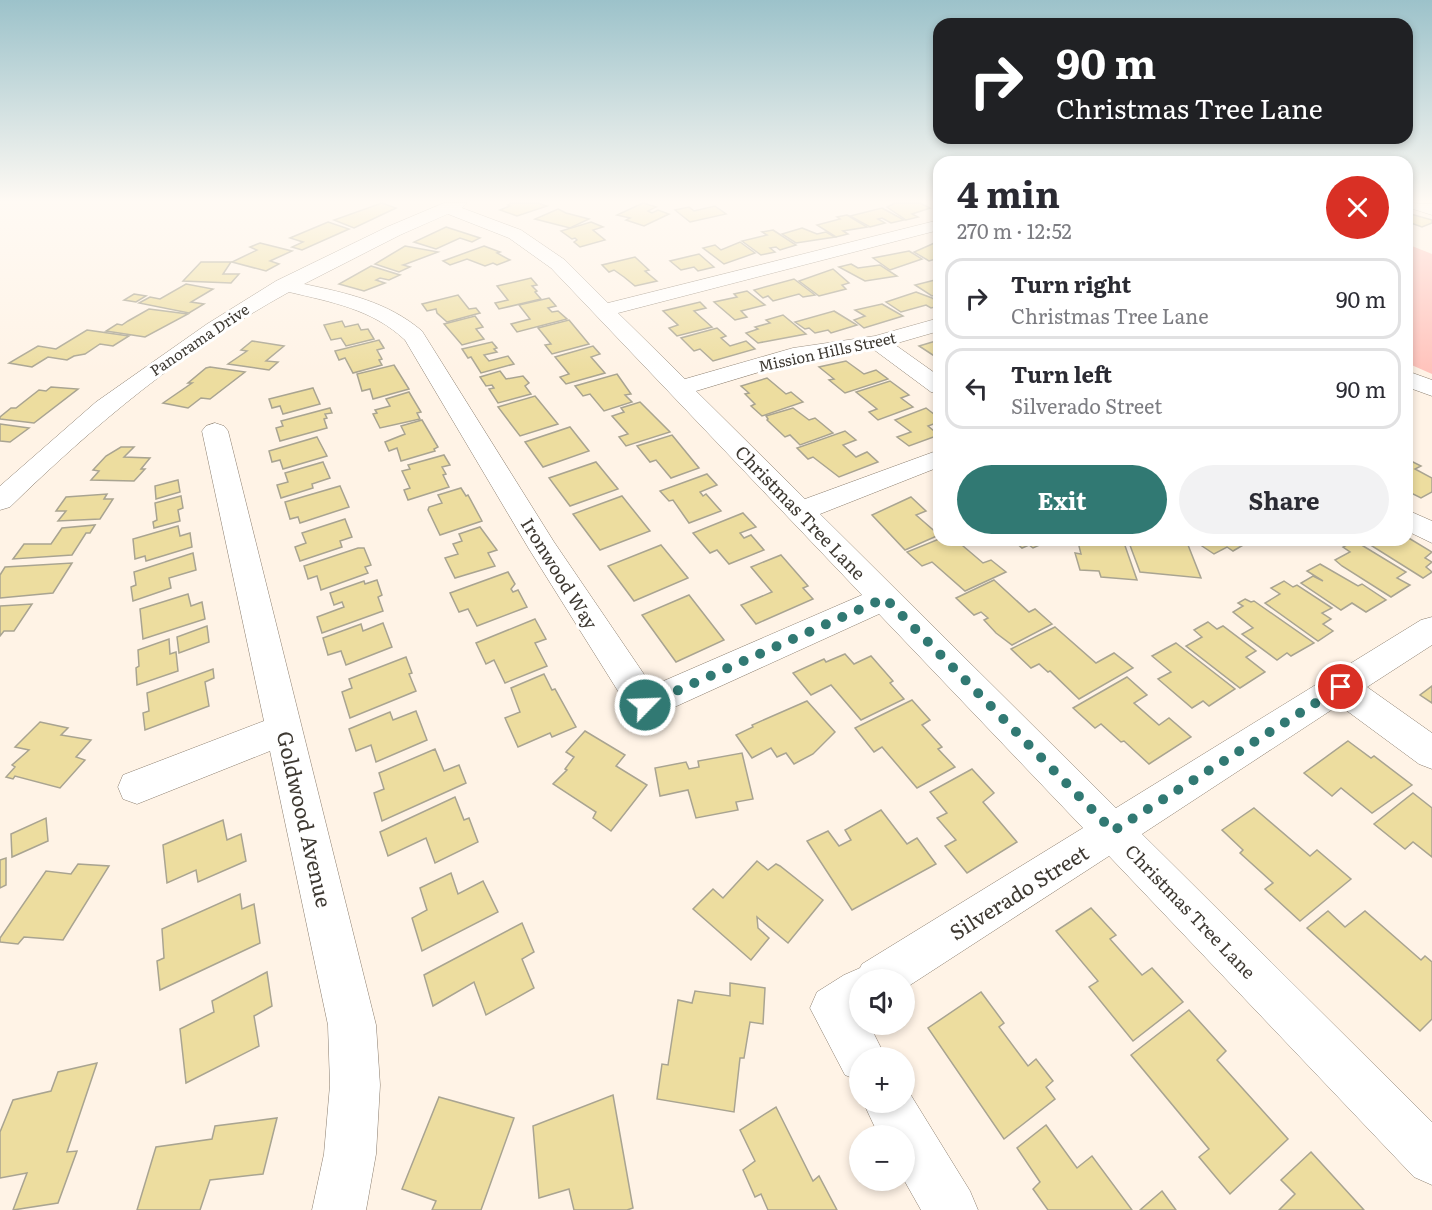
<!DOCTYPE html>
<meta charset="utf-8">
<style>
body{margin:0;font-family:Literata,serif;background:#f2f2f3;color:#2b2b33;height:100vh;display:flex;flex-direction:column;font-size:22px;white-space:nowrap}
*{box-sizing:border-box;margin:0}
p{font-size:20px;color:#7c7c81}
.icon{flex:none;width:33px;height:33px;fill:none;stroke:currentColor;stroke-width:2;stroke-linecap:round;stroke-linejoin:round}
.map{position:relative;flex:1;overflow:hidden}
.panel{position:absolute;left:933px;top:156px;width:480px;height:390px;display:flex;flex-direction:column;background:#fff;border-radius:18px;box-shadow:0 3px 9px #0003}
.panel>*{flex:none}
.hud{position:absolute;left:933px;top:18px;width:480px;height:126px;border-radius:18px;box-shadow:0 3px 9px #0003;background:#202124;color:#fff;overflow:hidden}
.tools{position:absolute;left:849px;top:969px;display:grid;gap:12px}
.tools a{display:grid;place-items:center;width:66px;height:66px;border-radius:50%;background:#fff;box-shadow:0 3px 9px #0003;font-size:30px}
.pin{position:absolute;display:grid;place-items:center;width:51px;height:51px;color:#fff;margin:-26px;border:3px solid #fff;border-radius:50%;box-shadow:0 2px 6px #0007}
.me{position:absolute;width:66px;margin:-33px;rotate:66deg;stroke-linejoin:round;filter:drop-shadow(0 0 4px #0008)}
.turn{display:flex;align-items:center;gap:21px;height:126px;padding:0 24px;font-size:27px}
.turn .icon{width:78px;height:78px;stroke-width:2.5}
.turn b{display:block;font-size:42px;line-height:51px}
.round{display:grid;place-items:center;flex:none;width:63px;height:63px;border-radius:32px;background:#f2f2f3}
.head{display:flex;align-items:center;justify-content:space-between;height:102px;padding:0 24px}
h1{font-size:36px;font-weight:700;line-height:45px}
.button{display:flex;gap:12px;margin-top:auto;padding:12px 24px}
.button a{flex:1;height:69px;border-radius:36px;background:#317973;color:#fff;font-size:24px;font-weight:700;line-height:69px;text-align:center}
.button a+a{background:#f2f2f3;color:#2b2b33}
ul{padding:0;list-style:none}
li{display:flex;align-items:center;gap:18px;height:81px;margin:0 12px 9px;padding:0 12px;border:3px solid #e1e1e2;border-radius:18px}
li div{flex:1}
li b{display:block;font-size:22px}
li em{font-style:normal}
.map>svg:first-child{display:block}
.green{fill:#ffc2bb}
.building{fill:#eddd9f;stroke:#a9a491;stroke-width:1.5}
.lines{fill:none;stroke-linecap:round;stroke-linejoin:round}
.minor-casing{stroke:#8b7e6f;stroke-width:1}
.minor{fill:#fff;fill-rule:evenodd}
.route{stroke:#317973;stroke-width:10;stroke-dasharray:0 18}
.labels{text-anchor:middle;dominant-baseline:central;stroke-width:6;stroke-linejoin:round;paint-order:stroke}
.far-street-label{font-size:15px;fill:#3e3932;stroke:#fff}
.street-label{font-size:18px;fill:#3e3932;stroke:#fff}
.near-street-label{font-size:21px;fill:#3e3932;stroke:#fff}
</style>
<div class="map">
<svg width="1432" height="1210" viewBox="0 0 1432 1210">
<rect width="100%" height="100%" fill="#fff3e6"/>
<polygon class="green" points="1407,244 1432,254 1432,374 1407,363"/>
<g class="building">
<polygon points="382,203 396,208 354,228 334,220"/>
<polygon points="511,203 538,203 547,206 517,216 500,210 510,206 508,205"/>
<polygon points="643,203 656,207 648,211 652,213 658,210 669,214 644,226 626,220 630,218 617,215"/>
<polygon points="920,203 930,208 912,214 918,217 906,220 887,207 895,203"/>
<polygon points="715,206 726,214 690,222 675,210 689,207 694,211"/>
<polygon points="882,208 904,220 891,223 882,218 878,219 885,223 870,227 850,216"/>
<polygon points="558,209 566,213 589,219 570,228 535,219"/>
<polygon points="1407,213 1432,220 1432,223 1422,227 1411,223 1407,224"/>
<polygon points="847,215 867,227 843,231 848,234 836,237 817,225 840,219 837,217"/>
<polygon points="328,222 349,229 302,250 292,247 303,242 290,238"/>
<polygon points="591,222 603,227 593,230 605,240 580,247 574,242 577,240 575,238 572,239 561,231"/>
<polygon points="446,227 480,238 472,242 460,238 436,249 414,242"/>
<polygon points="802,228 817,234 826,232 835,237 796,243 782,234"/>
<polygon points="773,230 796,245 780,250 776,247 770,248 775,252 761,255 742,241 767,235 762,232"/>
<polygon points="939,241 939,258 929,261 914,252"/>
<polygon points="740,242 755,253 724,264 703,248 715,245 721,250"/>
<polygon points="260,243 292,251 270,261 279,264 266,271 232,262 257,250 250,247"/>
<polygon points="405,246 438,252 406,264 403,265 410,267 399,272 375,264"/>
<polygon points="484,246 500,252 497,253 510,260 497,265 493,263 485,266 467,259 450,265 443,261"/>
<polygon points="909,251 922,259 890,270 873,258"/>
<polygon points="699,254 714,267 698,271 694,267 681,270 670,261"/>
<polygon points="635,257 649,270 645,271 657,281 635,286 624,277 614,270 609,272 602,265"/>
<polygon points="201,262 231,262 223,274 239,274 231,283 183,281"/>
<polygon points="851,264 858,268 880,265 897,276 865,281 839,267"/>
<polygon points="371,266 400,275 389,280 380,278 376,280 385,283 364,291 339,284"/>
<polygon points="833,269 849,283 842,285 846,289 819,296 799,281"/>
<polygon points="531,278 537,285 532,286 537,291 535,292 541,299 499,309 495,303 508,300 497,286"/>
<polygon points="794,279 815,295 803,297 799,294 773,301 768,296 763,298 754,290"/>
<polygon points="939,279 939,294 932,296 915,285"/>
<polygon points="186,284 213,289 191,302 204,304 189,313 139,303 150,297 160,299"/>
<polygon points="747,291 765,305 741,311 747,317 735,320 714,302 737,297 734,294"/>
<polygon points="916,292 932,298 939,302 939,306 931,308 926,305 901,312 886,302"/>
<polygon points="134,294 146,296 136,302 124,300"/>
<polygon points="458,295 469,309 476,308 480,313 447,322 437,313 436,309 427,311 422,304"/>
<polygon points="549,298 556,306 548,308 552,312 558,311 567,319 517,332 511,324 530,319 519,305"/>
<polygon points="700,302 706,308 694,311 712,327 677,336 669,328 678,325 663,311"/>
<polygon points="882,304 903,316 864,328 854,320 865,316 855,310"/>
<polygon points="149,309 188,314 145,337 106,331 117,324 122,325 128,321"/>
<polygon points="834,311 857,325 831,333 828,330 815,333 809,328 805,329 795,322"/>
<polygon points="783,315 806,334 758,343 746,333 758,329 755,327 770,323 766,320"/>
<polygon points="475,316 483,327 476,329 484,339 462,345 444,324"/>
<polygon points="569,320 589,344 552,354 545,345 551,344 538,328"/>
<polygon points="342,321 345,327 358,324 361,330 368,329 374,339 346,346 341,338 331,340 324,325"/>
<polygon points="717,328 726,336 721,338 730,346 746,341 755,349 713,361 700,349 694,351 681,338"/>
<polygon points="87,330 129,336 113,346 100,344 85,354 74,356 67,360 48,357 32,367 9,363 38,346 56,349"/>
<polygon points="379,340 384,348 377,350 382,359 379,360 382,365 353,373 345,358 339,360 335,351"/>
<polygon points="939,340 939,359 919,346"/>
<polygon points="252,341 284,346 266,361 278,362 269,370 228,364 247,351 241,350"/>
<polygon points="492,342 497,348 494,349 497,352 484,355 489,361 508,356 514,364 481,373 471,357 468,358 462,349"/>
<polygon points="593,346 600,354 591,357 605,373 566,384 560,377 569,374 555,357"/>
<polygon points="846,361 864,374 876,370 888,379 845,393 829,380 834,379 819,367"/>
<polygon points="394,365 409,389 373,399 370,389 362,391 357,374"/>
<polygon points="210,367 245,372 210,399 201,398 188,408 163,403 192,383 188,383 206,368"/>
<polygon points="500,371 506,379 523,376 529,383 525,386 531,394 498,403 489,389 494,388 492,385 486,386 480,377"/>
<polygon points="617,374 631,394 625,395 632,402 604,411 590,394 583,396 575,386"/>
<polygon points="767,378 786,394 791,392 803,402 762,416 751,406 755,404 745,394 749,393 741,386"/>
<polygon points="890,381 909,395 901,398 913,407 878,420 869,412 877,409 856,392"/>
<polygon points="51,387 78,389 34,423 0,419 0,417 11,408 16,408 39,390 46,391"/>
<polygon points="313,388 320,404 283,414 280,406 272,408 269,399"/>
<polygon points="409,392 421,412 417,413 420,419 380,428 373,414 377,413 375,410 390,406 386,399"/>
<polygon points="535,396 558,424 520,436 498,407"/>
<polygon points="640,402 670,432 626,446 619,437 628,434 612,416 624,412 621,408"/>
<polygon points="330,408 332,413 325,414 327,418 324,419 327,428 280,441 276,428 283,426 281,421"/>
<polygon points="793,408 809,420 815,418 833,433 800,445 790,435 785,437 767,420 768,419 766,416"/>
<polygon points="926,408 939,418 939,422 928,426 939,435 909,446 897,437 911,432 895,420"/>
<polygon points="422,420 438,447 434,449 435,451 401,461 397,448 389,451 385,442 405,434 401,426"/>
<polygon points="0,424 29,428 10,442 0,441"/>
<polygon points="570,427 589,451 543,467 525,442"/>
<polygon points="845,431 856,440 843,445 856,457 867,452 878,462 839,477 813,457 808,459 797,448"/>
<polygon points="672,435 699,468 671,478 656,460 650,462 637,446"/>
<polygon points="317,437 327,456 283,469 280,460 272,462 269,451"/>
<polygon points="121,447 134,447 124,457 150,458 141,469 145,469 134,481 91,480 99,471 93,470 106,456"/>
<polygon points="444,455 450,465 442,467 446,474 443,475 449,487 408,500 404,490 410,488 402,471 410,469 408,465"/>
<polygon points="1407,459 1421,466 1415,469 1432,478 1432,492 1421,498 1407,491 1407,481 1410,480 1407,479"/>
<polygon points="323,462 330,478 312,484 313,488 281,498 277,485 288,482 285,473"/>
<polygon points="596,462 618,489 570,506 549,478"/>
<polygon points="707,474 717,485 700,492 703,496 706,494 721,511 689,523 673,500 669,501 660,491"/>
<polygon points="178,480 180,492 156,499 155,486"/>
<polygon points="340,486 349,507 300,523 298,517 290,519 285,502"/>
<polygon points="461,488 466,496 468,495 482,521 440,535 428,510 429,507 442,503 438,495"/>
<polygon points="107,494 104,499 113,499 100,519 58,521 66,511 56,511 66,497"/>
<polygon points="181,496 183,508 178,510 180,521 154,528 153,522 157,520 155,503"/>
<polygon points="622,496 650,531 600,550 573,514"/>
<polygon points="911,497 926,511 916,515 939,535 905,550 872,515"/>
<polygon points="743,513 756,527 740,533 744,538 751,535 764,550 729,564 717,550 710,553 693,533"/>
<polygon points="345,519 352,537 340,541 342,547 300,561 295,547 306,543 302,533"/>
<polygon points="95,525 90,533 86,533 72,555 13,559 24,544 51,544 62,528"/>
<polygon points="178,526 180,536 190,533 192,547 146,561 145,556 135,559 133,539"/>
<polygon points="480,527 497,550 488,553 495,566 455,578 445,558 458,554 453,544 462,541 459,534"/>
<polygon points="1407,537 1432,552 1425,558 1432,562 1426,567 1432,572 1423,578 1364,541 1407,540"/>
<polygon points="939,539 946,541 956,540 983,563 991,560 1006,572 965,591 932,562 922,566 907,552"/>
<polygon points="1013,540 1051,540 1033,548 1029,545 1022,548"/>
<polygon points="1093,540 1123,540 1137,580 1101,577 1099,571 1080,570 1075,553 1081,554 1078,542 1093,543"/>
<polygon points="1128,540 1152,540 1153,543 1188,545 1201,578 1140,572"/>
<polygon points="1193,540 1248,540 1250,541 1233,551 1227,547 1214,554"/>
<polygon points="1355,541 1406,572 1397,578 1410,585 1391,597 1342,566 1335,560 1350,552 1343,547"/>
<polygon points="661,545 688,578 634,601 608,566"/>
<polygon points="358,548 364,548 371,565 365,567 368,573 321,590 317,576 308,579 304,566"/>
<polygon points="193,553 196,570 169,578 171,588 133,601 131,587 136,585 134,572"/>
<polygon points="781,555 808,586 803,588 813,599 756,624 741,605 772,592 751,567"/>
<polygon points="72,563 53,593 0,598 0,575 5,567"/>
<polygon points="1320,564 1358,586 1362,584 1386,600 1366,612 1352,603 1341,610 1301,583 1313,576 1323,581 1307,571"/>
<polygon points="508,572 515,584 511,589 513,592 518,590 527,607 477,626 468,609 459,612 450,593"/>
<polygon points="377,580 382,595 378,597 383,611 322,633 317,617 344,607 342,602 334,605 330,593 364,581 365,584"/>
<polygon points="994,580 1029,612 1035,609 1052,624 1012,645 996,633 984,620 988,618 981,612 974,615 956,598"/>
<polygon points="1284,581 1293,587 1297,585 1332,608 1322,613 1331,619 1323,624 1333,631 1318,641 1265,603 1280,594 1271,588"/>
<polygon points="188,594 191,606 202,602 205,619 143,639 140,609"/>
<polygon points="689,595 724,640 676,662 642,615"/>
<polygon points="1245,599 1251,602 1254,601 1314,643 1291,656 1287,653 1277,660 1242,634 1253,628 1233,612 1243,606 1238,603"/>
<polygon points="32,604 14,631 4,631 0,636 0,606"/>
<polygon points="535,619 546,639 535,643 547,666 505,683 494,660 486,664 476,643"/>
<polygon points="1208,622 1217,629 1223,626 1256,651 1246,657 1265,672 1240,688 1186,646 1202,637 1194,630"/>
<polygon points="383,623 392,647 346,665 341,651 328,655 323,638 361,624 363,631"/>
<polygon points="207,626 209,642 179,653 177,637"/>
<polygon points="1055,627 1096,663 1114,653 1133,668 1079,699 1050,671 1048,672 1039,664 1031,668 1011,649"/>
<polygon points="169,639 170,654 176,652 178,671 137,685 136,668 139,666 138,650"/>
<polygon points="1176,643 1235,689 1209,706 1203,701 1192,708 1158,679 1171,672 1152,656"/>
<polygon points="845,654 854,664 871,656 893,681 890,683 904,699 861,720 831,685 811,695 793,673 824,659 826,662"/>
<polygon points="406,657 412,673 409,674 416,691 350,718 342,692 352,688 349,679"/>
<polygon points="213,669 214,678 205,682 209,706 145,730 143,713 149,711 147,693"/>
<polygon points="544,674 552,690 555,689 576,727 552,737 550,733 518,747 505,718 520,712 511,688"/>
<polygon points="1127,677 1147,695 1134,703 1159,725 1169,718 1191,737 1149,764 1124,741 1121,742 1101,724 1095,728 1073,708"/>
<polygon points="1432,686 1432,703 1420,695"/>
<polygon points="912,700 930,720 922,725 942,747 938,749 955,767 917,788 882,747 874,752 855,728"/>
<polygon points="807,701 835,732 813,754 794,764 786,753 777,757 771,748 752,758 736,735 753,727 752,725"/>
<polygon points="416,711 427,740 376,762 371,745 356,751 349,729 390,712 393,720"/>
<polygon points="40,722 68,728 61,735 91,740 76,757 85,760 60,788 15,776 13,779 6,777 15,767 12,765 29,750 15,747"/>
<polygon points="585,731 625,755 616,766 647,785 611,831 593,818 596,812 553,784 567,770 565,769 574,757 566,752"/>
<polygon points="1348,741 1371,758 1374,756 1412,785 1372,813 1341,788 1332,796 1304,773"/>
<polygon points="435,749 444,771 459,765 466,783 382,821 374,793 384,789 379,773"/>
<polygon points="742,753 753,799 736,802 738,810 696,818 688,790 660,796 655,768 686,762 689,769 699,767 698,761"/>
<polygon points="972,769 994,793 983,802 1017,842 967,873 945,846 956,840 937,818 947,813 930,792"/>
<polygon points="1413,793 1432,808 1432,857 1413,842 1405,849 1374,824"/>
<polygon points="455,797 464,820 469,818 478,842 435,863 426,838 388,856 380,832"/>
<polygon points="1254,808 1310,856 1317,850 1351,879 1300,921 1265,889 1273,883 1240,853 1243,850 1222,830"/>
<polygon points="881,810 907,844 917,838 936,864 852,910 807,841 828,831 839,846 851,840 845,830"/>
<polygon points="46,818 48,841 12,857 11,834"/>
<polygon points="223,820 227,840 241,834 246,861 198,882 196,870 167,883 163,845"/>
<polygon points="6,858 6,885 0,888 0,860"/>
<polygon points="757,861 768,870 776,864 780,866 823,900 788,943 757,917 758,928 769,938 751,960 693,909 713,889 723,898"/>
<polygon points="78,864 109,866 63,940 24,937 18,944 0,942 0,938 46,871 71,874"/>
<polygon points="451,873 458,894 483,881 498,912 422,951 412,918 427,910 420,888"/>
<polygon points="240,894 242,909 254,904 260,943 160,990 157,961 164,958 162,929"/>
<polygon points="1091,908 1116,935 1110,939 1142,975 1152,968 1183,1002 1133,1041 1089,987 1098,981 1056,931"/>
<polygon points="1328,911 1345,927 1365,911 1421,960 1425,956 1432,962 1432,1019 1420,1031 1307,928"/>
<polygon points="522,923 534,952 522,959 534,988 486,1015 474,982 433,1006 424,975"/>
<polygon points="267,972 272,1006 254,1016 259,1046 186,1083 180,1029 214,1012 212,1001"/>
<polygon points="730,983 765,988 763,1024 750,1022 744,1058 740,1058 734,1112 657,1099 662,1064 668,1065 678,1000 692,1003 695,991 730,996"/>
<polygon points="981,992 1004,1023 999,1027 1028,1066 1036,1059 1053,1081 1046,1087 1055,1099 1004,1139 928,1028"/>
<polygon points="1189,1010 1226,1051 1217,1060 1288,1139 1230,1194 1199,1157 1209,1149 1131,1055"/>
<polygon points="97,1063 67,1152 77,1151 58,1203 13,1210 27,1173 0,1178 0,1132 13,1100 51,1091 58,1072"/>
<polygon points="613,1095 633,1208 627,1210 574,1210 569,1189 539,1198 533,1126"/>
<polygon points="439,1097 514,1118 481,1210 432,1210 436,1201 402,1189"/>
<polygon points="776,1107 813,1181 819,1176 837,1210 768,1210 761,1194 755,1197 743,1170 755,1161 740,1130"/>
<polygon points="277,1118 263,1174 210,1180 200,1210 137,1210 156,1147 212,1139 215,1126"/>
<polygon points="1046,1125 1077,1168 1092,1156 1132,1210 1048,1210 1033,1189 1040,1182 1017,1148"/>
<polygon points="1311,1152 1364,1210 1279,1210 1295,1194 1281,1180"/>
<polygon points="1162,1191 1176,1210 1140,1210"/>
</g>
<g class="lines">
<g class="minor-casing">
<g id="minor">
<path d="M444 203H467L462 208 521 230 565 260 608 303 939 220V230L618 313 685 379 793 348 875 336 939 318V331L894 344 939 376V394L931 392 873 349 796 361 696 391 805 499 939 450V467L820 514 1116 808 1421 620 1432 617V645L1367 687 1432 733V769L1419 764 1339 705 1142 834 1432 1122V1185L1414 1177 1109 856 904 989V980H860V1024H869L886 1058H860V1081L845 1075 810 1008 817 992 844 975 860 968 862 964 1083 828 879 614 657 715 645 719 633 715 529 549 405 340C372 309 331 302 289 292 185 349 94 425 10 507L0 510V486L96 402 207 324 276 281 387 227ZM448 214 509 238 551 268 862 595 652 686 554 542 422 331C388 302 347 293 304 284L400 235Z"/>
<polygon points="1407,203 1432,204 1432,215 1407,207"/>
<polygon points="1407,371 1432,380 1432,396 1407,387"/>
<polygon points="215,423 224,426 228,431 376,1025 380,1085 376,1154 366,1210 312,1210 324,1154 330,1085 328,1025 270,751 137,804 123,799 118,787 123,775 264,721 202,431 206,426"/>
<polygon points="1407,510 1432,521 1432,543 1407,531"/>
<polygon points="904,1084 970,1191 978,1210 921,1210 904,1180 904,1136 879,1136 863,1102 904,1102"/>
</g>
</g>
<use href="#minor" class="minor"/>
</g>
<linearGradient id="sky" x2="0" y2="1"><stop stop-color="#9cc2ca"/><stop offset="0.54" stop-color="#fffaf4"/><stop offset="1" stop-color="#fffaf4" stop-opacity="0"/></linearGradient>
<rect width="1432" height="373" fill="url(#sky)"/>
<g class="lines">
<polyline class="route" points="645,705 885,598 1113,831 1341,687"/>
</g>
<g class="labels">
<g class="far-street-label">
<text transform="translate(199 339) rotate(-34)">Panorama Drive</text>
<text transform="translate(827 351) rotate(-12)">Mission Hills Street</text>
</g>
<g class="street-label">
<text transform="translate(801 512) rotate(46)">Christmas Tree Lane</text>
<text transform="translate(560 573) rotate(58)">Ironwood Way</text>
<text transform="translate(1191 911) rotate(46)">Christmas Tree Lane</text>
</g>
<g class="near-street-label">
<text transform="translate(306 819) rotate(77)">Goldwood Avenue</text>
<text transform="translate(1018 891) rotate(-32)">Silverado Street</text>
</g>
</g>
</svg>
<div class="tools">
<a><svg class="icon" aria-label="sound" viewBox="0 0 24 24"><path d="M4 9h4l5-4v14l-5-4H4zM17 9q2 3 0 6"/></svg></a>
<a>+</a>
<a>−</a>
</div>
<div class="pin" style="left:1341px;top:687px;background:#d93025"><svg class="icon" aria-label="arrive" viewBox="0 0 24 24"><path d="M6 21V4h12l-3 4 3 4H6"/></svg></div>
<svg class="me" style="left:645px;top:705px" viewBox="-20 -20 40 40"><circle r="17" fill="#317973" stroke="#fff" stroke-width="3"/><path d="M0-11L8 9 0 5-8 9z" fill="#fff"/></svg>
<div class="hud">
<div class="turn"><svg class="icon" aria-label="right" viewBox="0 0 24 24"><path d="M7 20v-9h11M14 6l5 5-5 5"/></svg><div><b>90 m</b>Christmas Tree Lane</div></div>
</div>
<section class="panel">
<div class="head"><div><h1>4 min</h1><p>270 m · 12:52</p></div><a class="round" style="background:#d93025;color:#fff"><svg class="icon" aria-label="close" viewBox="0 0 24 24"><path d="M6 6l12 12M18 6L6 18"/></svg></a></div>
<ul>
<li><svg class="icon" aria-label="right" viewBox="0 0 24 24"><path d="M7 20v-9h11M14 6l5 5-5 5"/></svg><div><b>Turn right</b><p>Christmas Tree Lane</p></div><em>90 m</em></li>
<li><svg class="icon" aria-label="left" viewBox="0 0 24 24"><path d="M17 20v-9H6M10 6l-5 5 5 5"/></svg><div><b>Turn left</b><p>Silverado Street</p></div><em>90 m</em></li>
</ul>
<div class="button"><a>Exit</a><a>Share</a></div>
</section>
</div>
